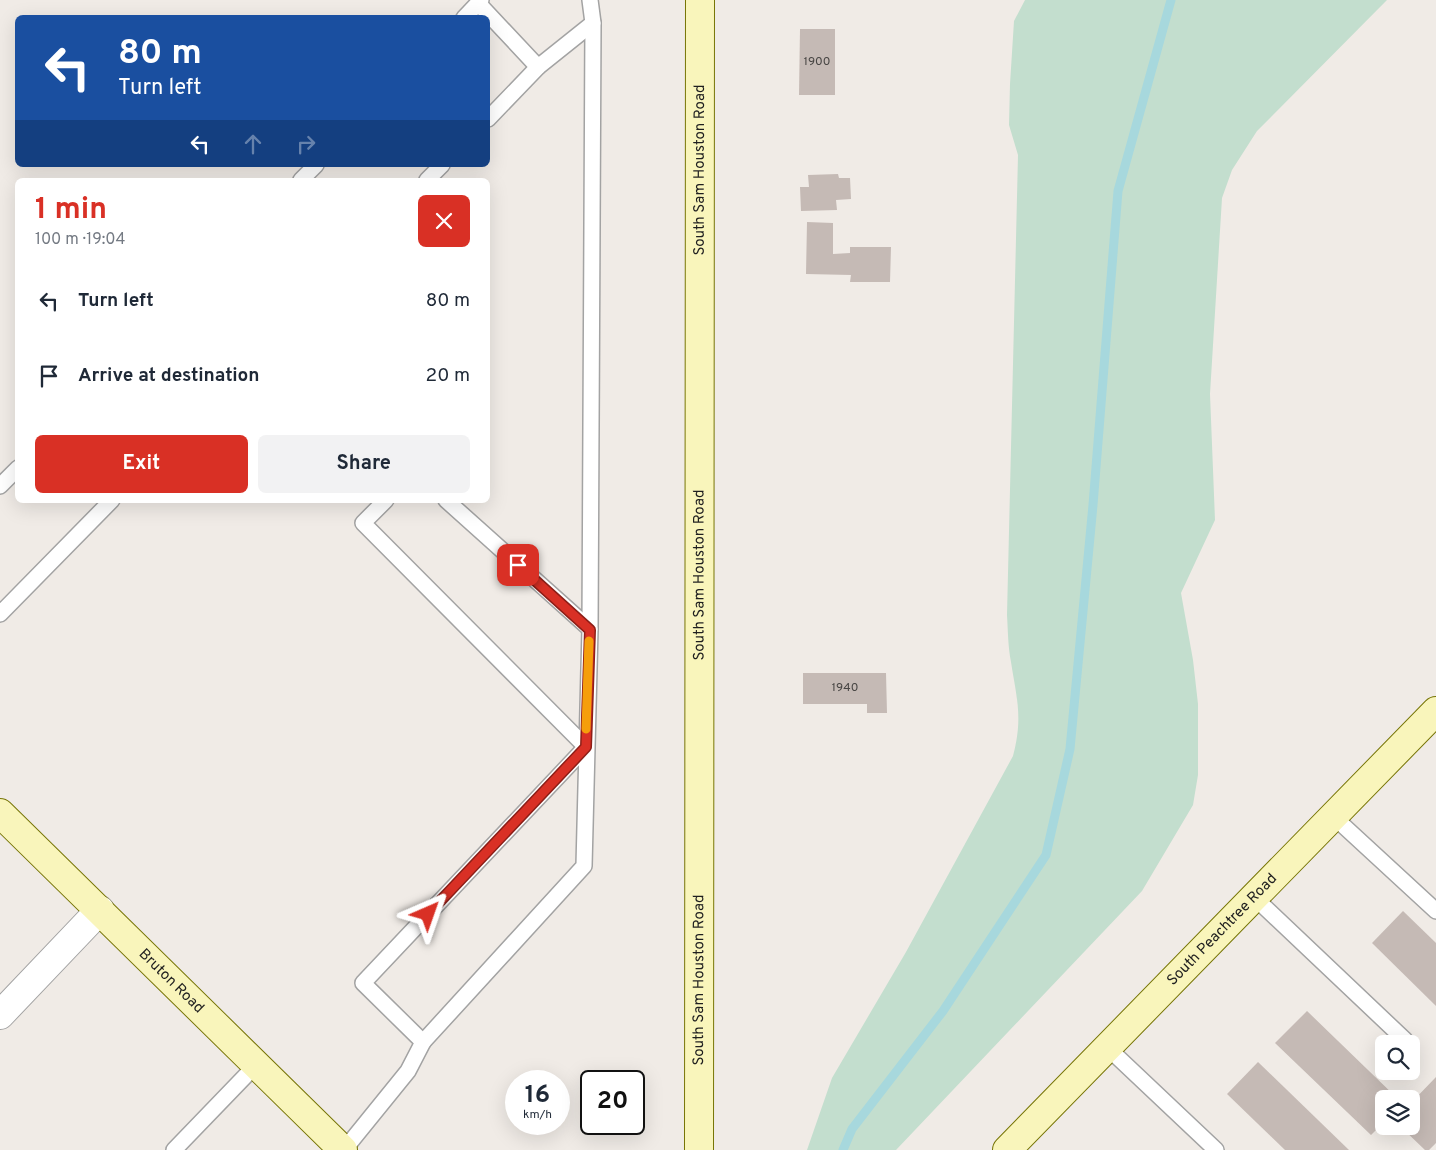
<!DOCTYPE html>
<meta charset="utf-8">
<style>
body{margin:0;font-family:Overpass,sans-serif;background:#f2f2f3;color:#1f2937;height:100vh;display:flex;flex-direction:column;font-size:19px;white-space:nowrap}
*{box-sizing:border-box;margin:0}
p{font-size:16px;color:#747a83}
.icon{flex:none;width:28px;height:28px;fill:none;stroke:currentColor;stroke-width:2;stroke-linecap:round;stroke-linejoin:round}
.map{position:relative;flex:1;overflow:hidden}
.drawer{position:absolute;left:15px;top:178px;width:475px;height:325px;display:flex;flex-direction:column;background:#fff;border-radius:8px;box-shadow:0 5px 20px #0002}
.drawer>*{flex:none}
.hud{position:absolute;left:15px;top:15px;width:475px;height:152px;border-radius:8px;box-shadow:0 5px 20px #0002;background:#1a4fa0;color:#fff;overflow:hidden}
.tools{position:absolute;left:1375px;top:1035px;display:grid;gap:10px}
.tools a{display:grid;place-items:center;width:45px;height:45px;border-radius:8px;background:#fff;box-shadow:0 5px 20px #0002;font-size:25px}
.speed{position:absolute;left:505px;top:1070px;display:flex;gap:10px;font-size:25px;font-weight:700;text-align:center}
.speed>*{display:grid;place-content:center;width:65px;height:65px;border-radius:50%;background:#fff;box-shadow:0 5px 20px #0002;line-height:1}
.speed small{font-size:12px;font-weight:400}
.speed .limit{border:2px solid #111;border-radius:8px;background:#fff;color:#111}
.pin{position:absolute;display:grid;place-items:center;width:42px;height:42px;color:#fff;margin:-21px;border-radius:10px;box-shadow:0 2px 8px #0006}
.me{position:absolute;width:55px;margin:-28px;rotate:43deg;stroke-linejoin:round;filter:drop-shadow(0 0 4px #0008)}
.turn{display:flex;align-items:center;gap:18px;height:105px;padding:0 20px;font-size:22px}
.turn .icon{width:65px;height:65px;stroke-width:2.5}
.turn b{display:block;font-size:35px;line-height:42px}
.lanes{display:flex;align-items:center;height:48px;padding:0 20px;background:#0003;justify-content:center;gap:25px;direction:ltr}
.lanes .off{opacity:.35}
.round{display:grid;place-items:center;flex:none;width:52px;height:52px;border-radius:8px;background:#f2f2f3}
.head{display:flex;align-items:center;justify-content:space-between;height:85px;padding:0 20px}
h1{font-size:30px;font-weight:700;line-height:38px;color:#d93025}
.button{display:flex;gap:10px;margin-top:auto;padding:10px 20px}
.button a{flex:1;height:58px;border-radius:8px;background:#d93025;color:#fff;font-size:20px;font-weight:700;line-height:58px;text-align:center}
.button a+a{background:#f2f2f3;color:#1f2937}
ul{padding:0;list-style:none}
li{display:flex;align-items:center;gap:15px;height:75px;padding:0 20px}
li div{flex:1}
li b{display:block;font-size:19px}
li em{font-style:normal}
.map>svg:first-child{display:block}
.wetland{fill:#c3dece}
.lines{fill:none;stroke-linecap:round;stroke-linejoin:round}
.stream{stroke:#a7d8dd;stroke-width:9}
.building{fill:#c5bab5}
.lane-casing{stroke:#a3a3a3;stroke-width:18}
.street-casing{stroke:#a3a3a3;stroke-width:30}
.secondary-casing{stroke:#777506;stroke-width:30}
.lane{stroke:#fff;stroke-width:15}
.street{stroke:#fff;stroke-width:28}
.secondary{stroke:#f9f5bb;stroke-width:28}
.route-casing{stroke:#8d1f18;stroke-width:12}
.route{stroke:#d93025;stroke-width:9}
.slow{stroke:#f59e0b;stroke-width:9}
.labels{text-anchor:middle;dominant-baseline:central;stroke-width:4;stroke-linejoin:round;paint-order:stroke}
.number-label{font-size:12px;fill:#484644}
.street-label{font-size:15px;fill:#1f1f1f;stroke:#fff}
</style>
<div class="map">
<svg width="1436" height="1150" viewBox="0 0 1436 1150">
<rect width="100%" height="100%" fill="#f0ebe6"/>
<path class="wetland" d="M1025 0H1387L1257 131 1232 170 1222 198 1210 394 1215 520 1181 593 1193 660 1198 704V775L1193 805 1142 891 896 1150H807L832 1078 906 952 1013 756C1023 718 1017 700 1011 662 1008 647 1008 631 1007 615L1018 155 1009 125 1010 84 1014 21Z"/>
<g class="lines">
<polyline class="stream" points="843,1150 852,1129 943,1011 1046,855 1070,749 1093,505 1118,191 1171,0"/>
</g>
<g class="building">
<polygon points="800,29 835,29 835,95 799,95"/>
<polygon points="838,174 839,178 850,178 851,199 836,200 837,210 801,211 800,187 809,187 808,175"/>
<polygon points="807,222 833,223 833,254 850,253 850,247 891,247 890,282 850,282 851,275 806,274"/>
<polygon points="803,673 886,673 887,713 867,713 867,704 803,704"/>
<polygon points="1403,911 1436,943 1436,1006 1372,943"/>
<polygon points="1307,1011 1398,1099 1384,1099 1384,1122 1371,1135 1275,1043"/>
<polygon points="1258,1062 1349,1150 1285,1150 1227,1094"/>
<polygon points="1436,1077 1436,1143 1429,1150 1425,1150 1400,1126 1411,1126 1411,1103"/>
</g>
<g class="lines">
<g class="lane-casing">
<g id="lane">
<polyline points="478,3 538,67"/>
<polyline points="464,18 481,0"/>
<polyline points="488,119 538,67 593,23 590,0"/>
<polyline points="301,180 316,165"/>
<polyline points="427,180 442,165"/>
<polyline points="0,486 18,468"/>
<polyline points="386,500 363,523 586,747"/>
<polyline points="0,614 112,500"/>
<polyline points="590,629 593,23"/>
<polyline points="1334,817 1436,911"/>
<polyline points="1254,897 1405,1040"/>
<polyline points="423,1042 584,866 590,629 446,500"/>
<polyline points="1108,1048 1216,1150"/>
<polyline points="174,1150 256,1065"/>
<polyline points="344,1150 408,1071 423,1042 363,983 586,747"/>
</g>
</g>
<g class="street-casing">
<polyline id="street" points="0,1015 100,910"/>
</g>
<g class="secondary-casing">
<g id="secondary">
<path id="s1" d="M0 813 343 1150"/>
<path id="s2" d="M699 1150 700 0"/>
<path id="s3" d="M1007 1150 1436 711"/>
</g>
</g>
<use href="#lane" class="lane"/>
<use href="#street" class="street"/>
<use href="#secondary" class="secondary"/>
</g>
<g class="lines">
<g class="route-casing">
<polyline id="route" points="428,914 586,747 590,630 518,565"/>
</g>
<use href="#route" class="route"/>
<polyline class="slow" points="586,729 589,641"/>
</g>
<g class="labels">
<g class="number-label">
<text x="817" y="62">1900</text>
<text x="845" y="688">1940</text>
</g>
<g class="street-label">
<text stroke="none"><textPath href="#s2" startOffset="980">South Sam Houston Road</textPath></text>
<text stroke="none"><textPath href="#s2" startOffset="575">South Sam Houston Road</textPath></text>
<text stroke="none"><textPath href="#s3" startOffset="308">South Peachtree Road</textPath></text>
<text stroke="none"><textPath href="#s2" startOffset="170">South Sam Houston Road</textPath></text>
<text stroke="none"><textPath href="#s1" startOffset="240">Bruton Road</textPath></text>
</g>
</g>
</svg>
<div class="tools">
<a><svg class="icon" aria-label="search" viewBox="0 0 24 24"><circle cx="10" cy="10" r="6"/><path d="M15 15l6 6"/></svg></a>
<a><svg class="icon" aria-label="layers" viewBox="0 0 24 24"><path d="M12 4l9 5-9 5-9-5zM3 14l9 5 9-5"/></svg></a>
</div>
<div class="speed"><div>16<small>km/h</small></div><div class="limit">20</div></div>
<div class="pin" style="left:518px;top:565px;background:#d93025"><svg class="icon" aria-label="arrive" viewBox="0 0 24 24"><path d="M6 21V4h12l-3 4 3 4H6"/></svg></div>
<svg class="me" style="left:428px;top:914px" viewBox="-20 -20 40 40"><path d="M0-17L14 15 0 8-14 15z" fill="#d93025" stroke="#fff" stroke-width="4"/></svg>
<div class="hud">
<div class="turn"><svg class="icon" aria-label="left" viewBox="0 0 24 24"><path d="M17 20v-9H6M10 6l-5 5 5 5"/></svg><div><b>80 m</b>Turn left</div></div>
<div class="lanes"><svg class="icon" aria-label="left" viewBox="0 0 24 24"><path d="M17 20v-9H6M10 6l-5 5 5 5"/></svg><svg class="icon off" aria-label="ahead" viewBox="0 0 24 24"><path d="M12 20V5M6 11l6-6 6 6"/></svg><svg class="icon off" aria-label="right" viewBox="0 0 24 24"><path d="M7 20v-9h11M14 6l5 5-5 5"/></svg></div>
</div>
<section class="drawer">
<div class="head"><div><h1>1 min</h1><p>100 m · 19:04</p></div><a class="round" style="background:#d93025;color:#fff"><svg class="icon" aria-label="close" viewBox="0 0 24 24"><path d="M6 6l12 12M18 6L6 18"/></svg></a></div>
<ul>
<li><svg class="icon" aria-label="left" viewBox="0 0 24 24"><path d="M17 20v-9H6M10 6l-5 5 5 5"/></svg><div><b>Turn left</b></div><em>80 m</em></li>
<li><svg class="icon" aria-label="arrive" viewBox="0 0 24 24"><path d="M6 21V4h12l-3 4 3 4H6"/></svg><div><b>Arrive at destination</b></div><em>20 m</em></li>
</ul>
<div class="button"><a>Exit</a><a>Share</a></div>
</section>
</div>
